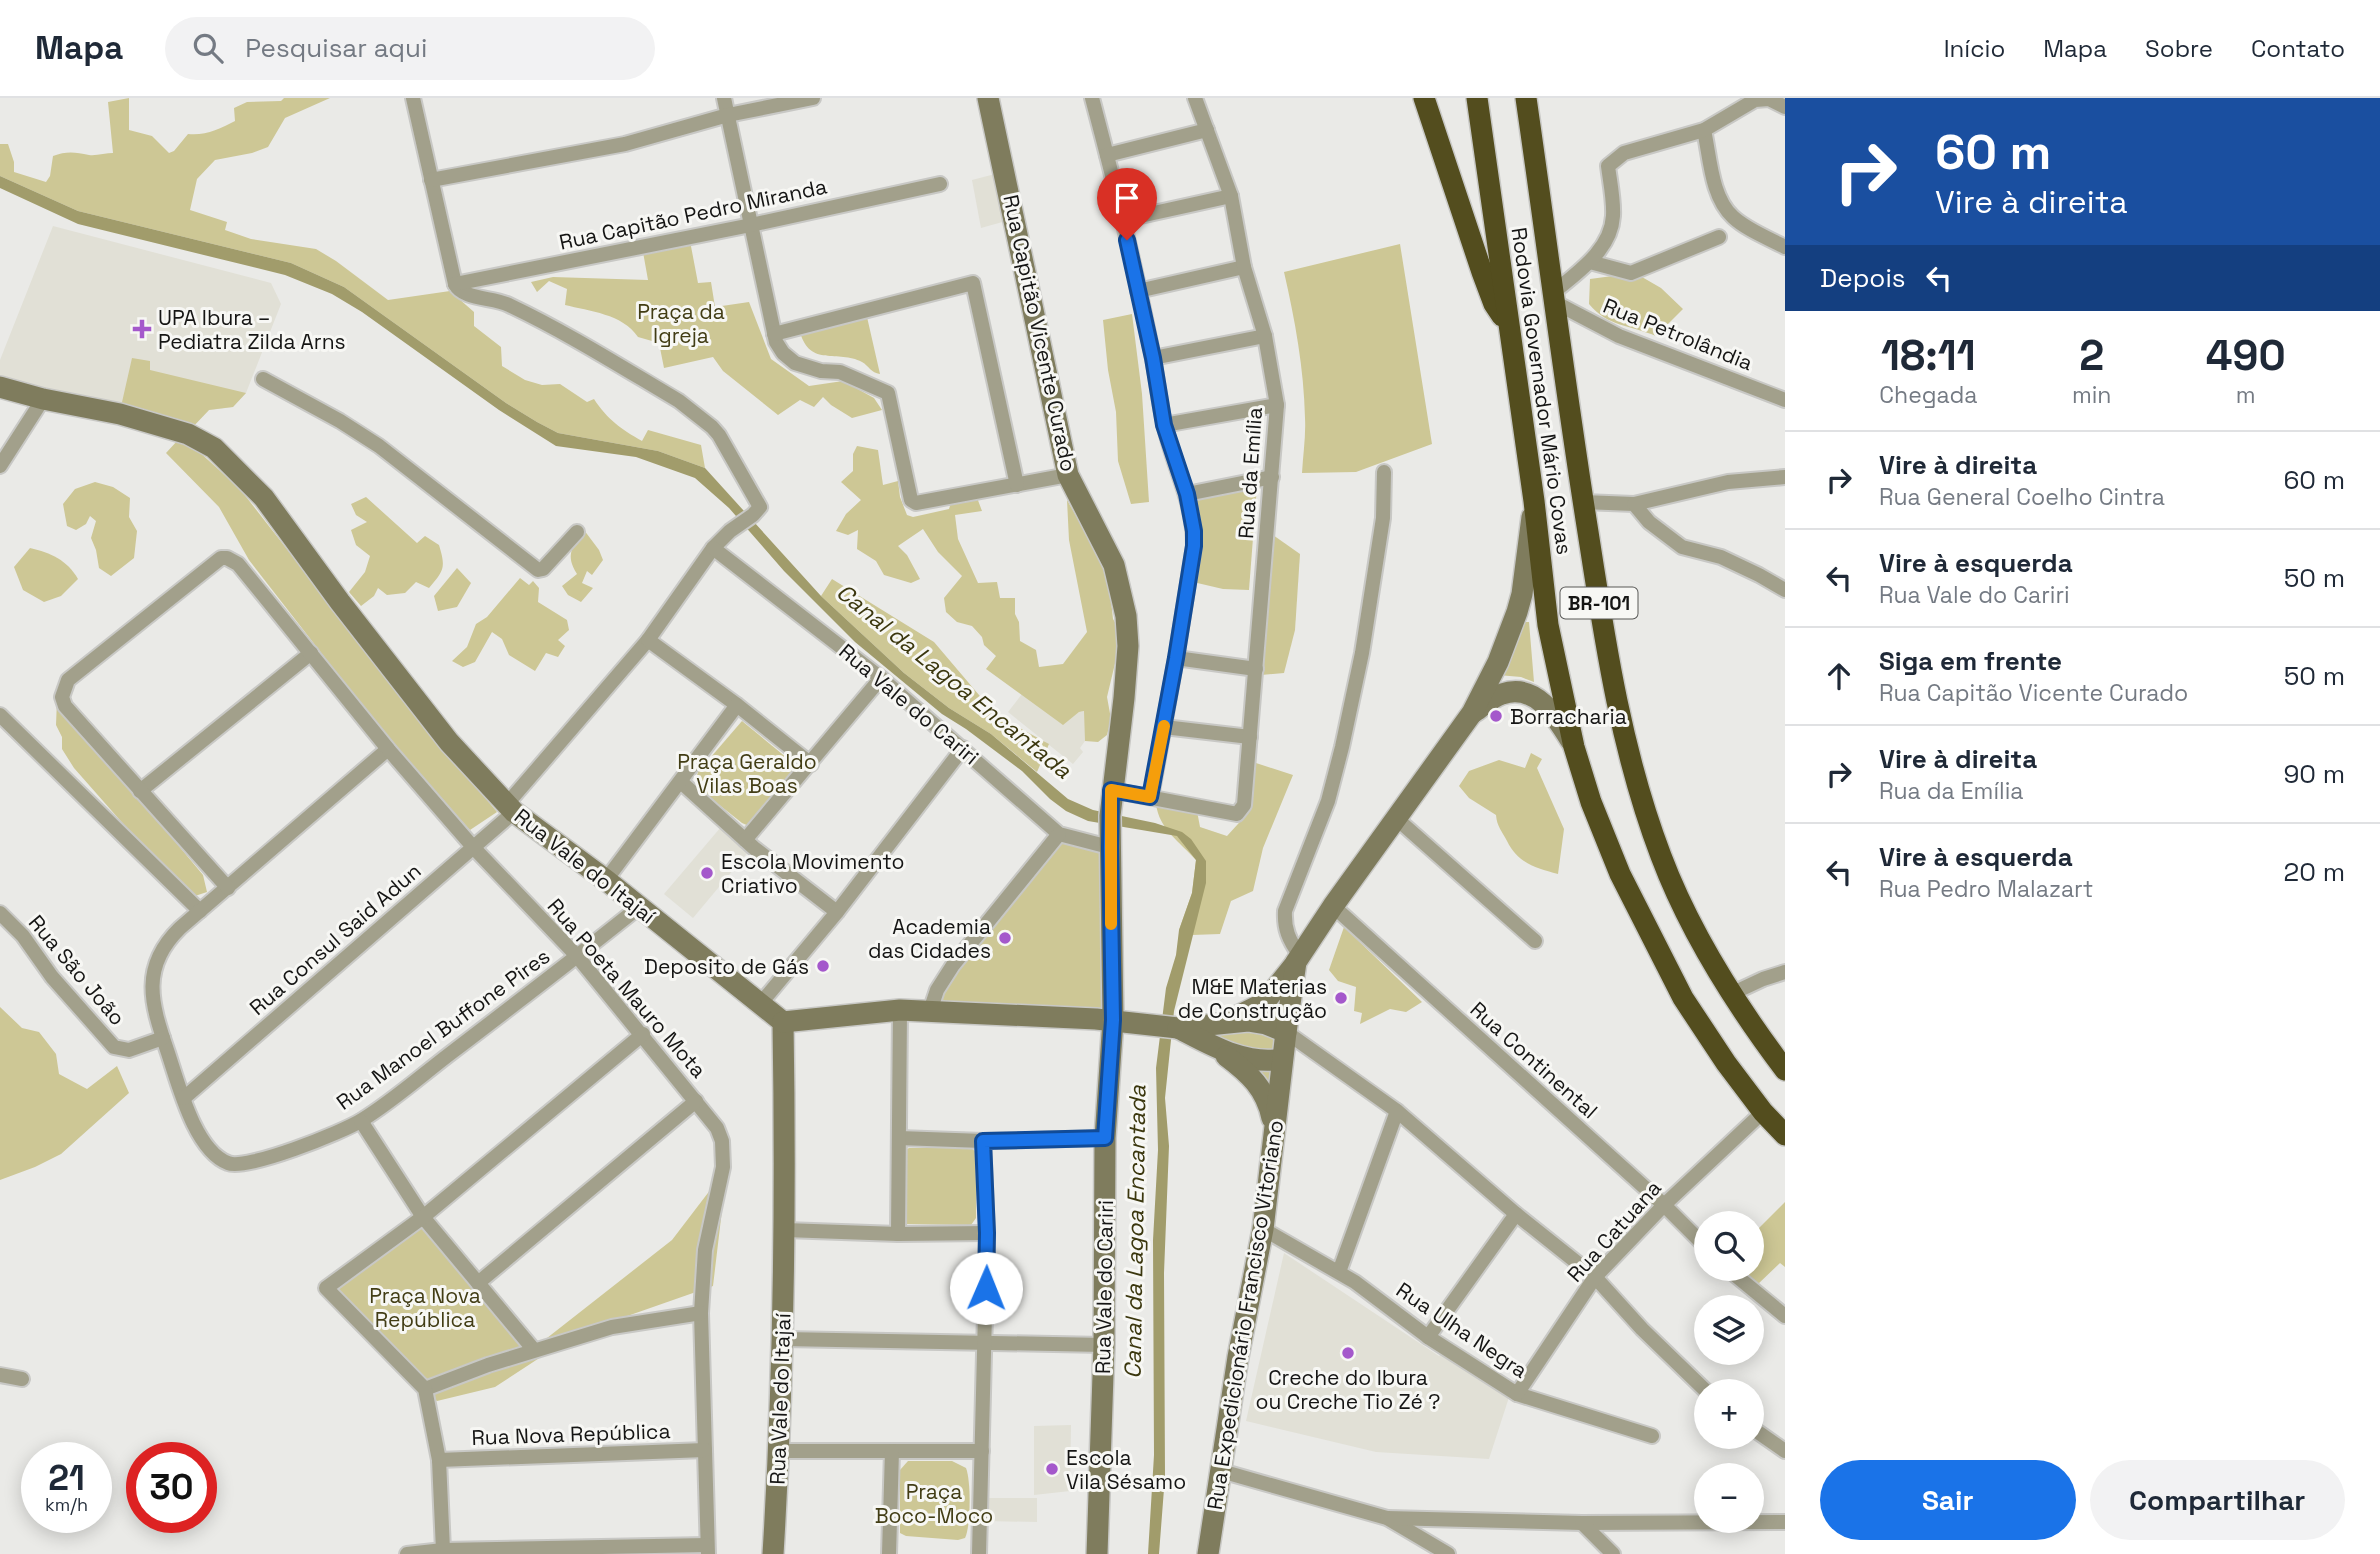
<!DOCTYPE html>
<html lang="pt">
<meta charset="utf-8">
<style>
body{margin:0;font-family:"Space Grotesk",sans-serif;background:#f2f2f3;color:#1f2937;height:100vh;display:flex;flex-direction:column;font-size:26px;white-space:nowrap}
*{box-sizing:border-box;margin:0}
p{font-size:23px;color:#747a83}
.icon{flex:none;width:38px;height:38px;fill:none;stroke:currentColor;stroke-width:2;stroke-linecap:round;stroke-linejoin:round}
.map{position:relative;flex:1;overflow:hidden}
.details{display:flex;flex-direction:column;background:#fff;width:595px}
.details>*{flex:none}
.hud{background:#1a4fa0;color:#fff;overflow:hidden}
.buttons{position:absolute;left:1694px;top:1113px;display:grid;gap:14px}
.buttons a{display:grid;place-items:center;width:70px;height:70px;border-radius:50%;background:#fff;box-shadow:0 4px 18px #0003;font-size:35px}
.speed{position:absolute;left:21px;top:1344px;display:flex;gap:14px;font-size:35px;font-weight:700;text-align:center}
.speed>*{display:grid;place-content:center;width:91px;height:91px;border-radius:50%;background:#fff;box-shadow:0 4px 18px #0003;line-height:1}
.speed small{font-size:18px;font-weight:400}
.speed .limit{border:10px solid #d22;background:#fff;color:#111}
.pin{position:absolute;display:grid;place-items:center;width:60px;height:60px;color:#fff;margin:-72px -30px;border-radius:50% 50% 50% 0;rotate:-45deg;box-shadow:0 0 7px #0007}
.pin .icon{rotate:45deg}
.me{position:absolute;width:77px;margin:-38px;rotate:1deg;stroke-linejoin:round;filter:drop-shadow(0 0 5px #0008)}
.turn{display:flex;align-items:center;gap:24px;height:147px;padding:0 35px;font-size:32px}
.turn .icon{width:91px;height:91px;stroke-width:2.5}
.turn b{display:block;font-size:49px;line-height:60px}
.then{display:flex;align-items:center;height:66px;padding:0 35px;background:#0003;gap:14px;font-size:26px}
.eta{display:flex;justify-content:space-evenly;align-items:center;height:119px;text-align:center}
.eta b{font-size:42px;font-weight:600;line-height:49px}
.action{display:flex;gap:14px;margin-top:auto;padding:14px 35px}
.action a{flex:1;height:80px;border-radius:42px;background:#1a73e8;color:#fff;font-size:28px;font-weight:600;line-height:80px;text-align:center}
.action a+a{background:#f2f2f3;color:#1f2937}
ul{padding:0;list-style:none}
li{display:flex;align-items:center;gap:21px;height:98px;padding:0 35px;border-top:2px solid #e0e1e3}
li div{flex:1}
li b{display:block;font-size:26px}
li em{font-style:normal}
header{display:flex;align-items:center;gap:42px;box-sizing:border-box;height:98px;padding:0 35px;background:#fff;border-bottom:2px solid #e0e1e3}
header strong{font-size:33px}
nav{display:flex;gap:38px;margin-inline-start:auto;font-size:24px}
.search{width:490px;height:63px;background:#f2f2f3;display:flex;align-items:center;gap:18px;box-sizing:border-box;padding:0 24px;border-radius:38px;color:#747a83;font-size:26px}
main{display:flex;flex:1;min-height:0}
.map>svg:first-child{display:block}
.built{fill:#e1e0d6}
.green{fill:#cdc795}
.water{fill:#a19c6b}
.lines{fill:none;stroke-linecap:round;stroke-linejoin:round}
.street-casing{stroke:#c8c8c5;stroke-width:18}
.secondary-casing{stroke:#c8c8c5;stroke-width:24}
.highway-casing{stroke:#c8c8c5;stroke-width:24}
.street{stroke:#a2a08b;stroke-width:14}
.secondary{stroke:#7f7c5d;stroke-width:21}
.highway{stroke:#534d1e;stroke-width:21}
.route-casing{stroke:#114b97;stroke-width:18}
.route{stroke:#1a73e8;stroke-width:12}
.slow{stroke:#f59e0b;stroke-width:12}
.poi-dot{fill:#a458cb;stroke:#f7f7f4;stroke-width:2.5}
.labels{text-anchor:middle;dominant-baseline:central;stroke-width:6;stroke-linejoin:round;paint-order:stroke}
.shield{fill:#f7f7f4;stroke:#595957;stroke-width:2}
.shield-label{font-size:19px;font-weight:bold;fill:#151514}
.street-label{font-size:21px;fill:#151514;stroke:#f7f7f4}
.park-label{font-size:21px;fill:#423d15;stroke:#f7f7f4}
.poi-label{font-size:21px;fill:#151514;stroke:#f7f7f4;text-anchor:start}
.water-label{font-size:23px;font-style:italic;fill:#3b370e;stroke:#f7f7f4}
</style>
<header>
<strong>Mapa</strong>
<div class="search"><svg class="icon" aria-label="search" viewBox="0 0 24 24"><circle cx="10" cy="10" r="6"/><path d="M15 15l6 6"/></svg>Pesquisar aqui</div>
<nav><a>Início</a><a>Mapa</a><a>Sobre</a><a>Contato</a></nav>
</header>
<main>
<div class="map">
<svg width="1785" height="1456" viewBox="0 0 1785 1456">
<rect width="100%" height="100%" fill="#eaeae7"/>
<g class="built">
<polygon points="995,76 1006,123 981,130 972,82"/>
<polygon points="53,128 271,185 281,206 246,295 233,309 209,312 189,333 0,285 0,262"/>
<polygon points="1022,596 1063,626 1079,614 1085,613 1085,643 1080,650 1083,654 1073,666 1008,614"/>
<polygon points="721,729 749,753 693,820 664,796"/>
<polygon points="1284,1155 1439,1258 1446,1251 1512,1290 1489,1361 1376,1354 1246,1323"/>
<polygon points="1071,1327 1070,1393 1034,1397 1034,1328"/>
<polygon points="987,1400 1037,1400 1037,1424 986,1423"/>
</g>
<g class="green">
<path d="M129 0V32L152 38 169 55 174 53 188 36C205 38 220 31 235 23L234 10 247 4 281 3 284 0H330L285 20 268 49 252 55 215 62 197 81 190 112 227 124 225 132 251 141 316 151 336 163 388 202 450 193 474 214V228L501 249 502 268 525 282 542 287 560 286 587 304 594 301C607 321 621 331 642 343L648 332 701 347 705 370 658 353 558 335 537 324 506 305 344 189 291 165 78 113 0 78V46H8L14 64V74L46 84 50 78 53 58C66 53 75 54 89 57 96 58 106 55 113 55L108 4Z"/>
<path d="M690 143 698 185 711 184 715 209 749 204 771 261 809 288 843 283 874 300 882 312 852 320 831 307 823 299 814 309 800 302 778 317 723 273 713 259 664 270 659 245 638 239C623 216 589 213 565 207L567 191 549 183 537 194 531 184 553 179 648 182 643 154Z"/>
<path d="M1400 146 1432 346 1356 374 1302 375C1303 357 1306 338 1305 320 1304 271 1295 222 1284 174Z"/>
<path d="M1635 175 1661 190 1683 211 1656 238C1630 227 1608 229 1589 206L1590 181Z"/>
<polygon points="1132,216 1142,296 1149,404 1131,406 1118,363 1116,314 1108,272 1103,222"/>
<path d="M867 219 880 276C871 275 869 268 862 264 838 251 810 270 800 234Z"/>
<polygon points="132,260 150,263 150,272 246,295 233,309 209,312 189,333 120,313"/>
<polygon points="178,342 196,351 240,391 421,623 497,714 470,732 396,651 249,462 219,409 166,355"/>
<polygon points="857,348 878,352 883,387 898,383 900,399 907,417 913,419 949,411 952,401 976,397 982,413 955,417 958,441 978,485 997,484 1000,500 1015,500 1015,516 1019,524 1020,543 1036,552 1039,569 1063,566 1087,534 1069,442 1067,402 1099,458 1109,484 1113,521 1122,536 1107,599 1111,621 1107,637 1098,644 1085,643 1084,613 1079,614 1063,627 986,571 996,558 984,547 982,539 972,528 957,524 946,514 944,500 962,478 938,454 923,431 898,448 907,457 920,481 911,485 884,477 876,463 857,451 858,432 848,437 836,433 846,416 861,402 841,384 853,373 853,356"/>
<polygon points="95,384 113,389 130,400 129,419 137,433 134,460 111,478 99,470 96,452 91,440 96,423 90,418 86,426 76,432 67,428 63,406 75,391"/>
<polygon points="1257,388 1249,492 1223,491 1193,484 1193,400"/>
<path d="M366 399 417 445 425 438 439 447C446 470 444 472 429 490L416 484 405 495 387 497 378 490 374 498 361 508 349 494 365 474 370 458 356 447 351 432 367 424 356 417 351 406Z"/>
<path d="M584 432 599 452 603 462 592 477 587 473 582 485 593 490 581 504 568 497 562 488 577 476C565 457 572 449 584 432Z"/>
<polygon points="1273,437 1300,456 1295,532 1284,575 1261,577"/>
<path d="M30 450C51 455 67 462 78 481L61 498 44 504 23 492 14 469Z"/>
<polygon points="457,470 471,485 457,509 438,513 434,498"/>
<polygon points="520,480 529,487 533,483 539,490 538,504 567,522 569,532 558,542 565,548 558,559 546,555 535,573 509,557 502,541 492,534 475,564 463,569 452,563 467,549 476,526 487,519"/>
<polygon points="832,481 934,544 996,617 1049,646 1037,674 991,636 949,610 904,575 821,498"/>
<polygon points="1519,524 1529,524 1534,584 1521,579 1498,577"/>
<polygon points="57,602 203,777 207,794 192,799 148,754 74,670 62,651 62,639 56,627"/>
<polygon points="742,623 798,669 749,728 742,725 698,690 696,681 698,674"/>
<path d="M1531 655 1542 661 1537 670 1564 731 1558 776C1535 770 1518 765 1507 743 1502 733 1497 729 1496 717L1469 700 1459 688 1469 673 1499 662 1525 670Z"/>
<path d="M1256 665 1293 677 1263 750 1253 793 1231 803 1220 836 1192 837 1179 832 1192 795 1196 762C1180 744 1159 731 1156 706L1197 713 1200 729 1227 738 1248 715Z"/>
<polygon points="1066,738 1104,752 1115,926 931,916 950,867"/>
<polygon points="1344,829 1422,904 1406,914 1390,911 1360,926 1362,915 1354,913 1356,889 1338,883 1329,872"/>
<polygon points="1305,865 1271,1007 1207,936"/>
<polygon points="0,909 22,930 39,934 56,956 59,976 87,991 117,968 129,995 61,1056 35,1069 0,1082"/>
<polygon points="909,1050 971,1050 976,1054 976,1120 971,1127 905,1126 904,1053"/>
<polygon points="727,1070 713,1188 576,1236 495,1289 437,1303 431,1299 328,1185 422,1114 533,1251 672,1142"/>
<polygon points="1785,1104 1785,1169 1780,1165 1757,1187 1737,1171 1752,1171 1752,1137"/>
<path d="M908 1363H952L966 1370C971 1382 971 1428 965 1440L958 1442 906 1438 900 1435V1372Z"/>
</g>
<polygon class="water" points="0,78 78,113 291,165 344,189 506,305 537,324 558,335 658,353 705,370 821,498 904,575 949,610 991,636 1068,701 1093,712 1155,725 1182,734 1191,741 1206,763 1206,785 1174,913 1165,1000 1169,1048 1164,1175 1165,1378 1159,1456 1148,1456 1154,1357 1153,1142 1158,1052 1156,970 1166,890 1176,857 1179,832 1192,795 1196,762 1177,738 1088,723 1066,713 1050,701 1022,673 966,631 942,616 855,544 784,473 729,410 695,380 636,359 556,348 499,312 362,214 332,196 285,177 78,126 0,90"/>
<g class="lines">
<g class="street-casing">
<g id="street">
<polyline points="413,0 455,186"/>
<polyline points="724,0 776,244 783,255 795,265 821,273 840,274 888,295 911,402 916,405 1068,377"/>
<path d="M1092 0C1115 86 1136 173 1153 260 1157 281 1159 303 1164 324 1172 367 1194 401 1194 448L1176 560 1151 699"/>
<path d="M1704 32C1710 59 1711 99 1733 119 1747 132 1768 140 1785 149"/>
<polyline points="1107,57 1207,32"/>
<polyline points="431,82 625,46 728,17 813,0"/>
<polyline points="1122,122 1231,98"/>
<polyline points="1590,164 1631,175 1719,139"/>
<path d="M455 186C463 202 494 199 509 207 568 235 623 270 679 303L712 329 719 337 760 409 753 417 730 433 713 450 648 542 507 706"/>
<polyline points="455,186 751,127 940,86"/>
<polyline points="1138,193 1244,169"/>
<path d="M1554 194C1578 174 1611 152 1613 118 1614 102 1610 84 1608 68L1624 55 1704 32 1755 2 1769 1 1785 9"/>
<polyline points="1556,205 1619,238 1785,302"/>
<polyline points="774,236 973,185 1017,387"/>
<polyline points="1153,260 1265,238"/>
<polyline points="263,281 340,323 379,348 538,472 543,471 577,434"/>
<polyline points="1164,327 1277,307"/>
<polyline points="0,368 43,301"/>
<polyline points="1187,396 1272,379"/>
<polyline points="1583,404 1634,406 1649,424 1682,449 1721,459 1759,477 1785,492"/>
<polyline points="1634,406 1728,384 1785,379"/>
<polyline points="713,450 881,580 1059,736 1109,749"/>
<polyline points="648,542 737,607 811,666"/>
<polyline points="1176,560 1256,571"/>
<polyline points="0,617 200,813"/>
<polyline points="1164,629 1250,639"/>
<path d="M388 651 180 830C140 869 151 905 167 952 178 984 194 1052 228 1065 246 1073 343 1034 362 1022 393 1003 422 977 451 955 514 907 577 859 639 809"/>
<polyline points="681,684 754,750 837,814"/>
<polyline points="1111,692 1237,716 1244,707 1277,307 1265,238 1244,169 1231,98 1195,0"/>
<polyline points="140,693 311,555"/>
<polyline points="1397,721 1535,843"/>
<polyline points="745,742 881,580"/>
<polyline points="606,782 737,607"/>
<polyline points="228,790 65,608 62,599 68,582 221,460 227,460 238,466 388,651 473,749 577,858 717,1030 722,1043 723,1069 705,1152 701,1215 708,1456"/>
<polyline points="1333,808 1664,1107 1706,1149"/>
<polyline points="0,815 23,838 52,879 114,949 129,952 163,940"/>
<path d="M1299 856C1289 842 1284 831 1285 813L1328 703 1342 649 1362 555 1383 420 1384 374"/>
<polyline points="1731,896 1763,881 1785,874"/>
<polyline points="761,905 837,814 963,650"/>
<polyline points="930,913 937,892 953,867 1059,736"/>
<polyline points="1286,934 1397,1013 1516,1116 1595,1179 1642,1231 1706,1293"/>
<polyline points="184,1000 514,714"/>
<polyline points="361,1023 423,1119 534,1252"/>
<polyline points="899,1040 983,1043 1105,1040"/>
<polyline points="1263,1131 1355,1184 1428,1239 1517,1296 1652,1338"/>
<polyline points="785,1132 898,1136 987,1135"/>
<polyline points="898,1136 900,912"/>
<polyline points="1728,1171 1785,1218"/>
<polyline points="1339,1174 1397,1013"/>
<polyline points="478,1185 696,1003"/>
<polyline points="1428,1239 1516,1116"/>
<polyline points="784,1241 1104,1247"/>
<polyline points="0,1277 22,1281"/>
<polyline points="425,1291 488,1267 612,1229 701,1215"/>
<polyline points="1517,1296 1595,1179 1664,1107 1763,1014"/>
<polyline points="1752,1330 1785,1353"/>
<polyline points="779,1353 982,1353"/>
<polyline points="439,1362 705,1352"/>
<polyline points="1221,1373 1387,1420 1448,1456"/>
<polyline points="1387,1420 1582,1425 1785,1424"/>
<polyline points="1582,1425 1613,1456"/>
<polyline points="443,1452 439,1362 425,1291 326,1190 423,1119 643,936"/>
<polyline points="407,1456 443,1452 707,1447"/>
<polyline points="889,1456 892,1353"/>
<polyline points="979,1456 987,1135 983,1043"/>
</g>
</g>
<g class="secondary-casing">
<g id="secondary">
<polyline points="988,0 1068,377 1114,467 1126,518 1128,548 1124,600 1110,718 1113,922 1105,1040 1104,1247 1097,1456"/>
<path d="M0 289 43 301 120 316 188 336 214 350 264 400 340 504 449 644 514 714 606 782 783 924C786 1102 784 1278 773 1456"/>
<path d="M1474 614C1483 608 1492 599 1502 596 1536 584 1557 620 1571 643"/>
<polyline points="1234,920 1264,905 1295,866"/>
<polyline points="783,924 900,912 1096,921 1178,930 1248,923 1266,926 1286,934"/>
<path d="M1178 930C1209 946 1245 968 1282 961"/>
<path d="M1226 958C1249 975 1266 991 1272 1020"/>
<polyline points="1208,1456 1238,1259 1263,1131 1286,934 1296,864 1333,808 1472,615 1498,564 1517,514 1522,496 1532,419"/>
</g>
</g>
<g class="highway-casing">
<g id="highway">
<polyline points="1424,0 1482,174 1494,206 1502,218"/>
<polyline points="1477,0 1534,403 1548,527 1574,649 1591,704 1620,776 1683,900 1726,965 1763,1014 1785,1037"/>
<path d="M1526 0C1547 145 1565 290 1588 434 1605 544 1621 653 1661 758 1690 835 1736 907 1785 972"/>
</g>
</g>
<use href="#street" class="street"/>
<use href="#secondary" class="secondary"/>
<use href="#highway" class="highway"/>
</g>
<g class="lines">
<g class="route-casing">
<polyline id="route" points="986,1190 987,1135 983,1043 1105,1040 1113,922 1110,749 1111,692 1150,699 1176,560 1194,448 1194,433 1187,396 1164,327 1153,260 1127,142"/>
</g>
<use href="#route" class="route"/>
<polyline class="slow" points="1111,826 1111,692 1150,699 1164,628"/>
</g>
<g class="poi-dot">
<path d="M138.5 220.5h7v7h7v7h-7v7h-7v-7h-7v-7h7z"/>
<circle cx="1496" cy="618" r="7"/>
<circle cx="707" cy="775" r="7"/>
<circle cx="1005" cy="840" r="7"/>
<circle cx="823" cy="868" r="7"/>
<circle cx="1341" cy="900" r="7"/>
<circle cx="1348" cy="1255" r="7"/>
<circle cx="1052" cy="1371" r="7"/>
</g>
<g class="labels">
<rect class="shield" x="1560.5" y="489.5" width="77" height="31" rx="5"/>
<g class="shield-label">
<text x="1599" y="505">BR-101</text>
</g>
<g class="street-label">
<text transform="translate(693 116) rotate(-12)">Rua Capitão Pedro Miranda</text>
<text transform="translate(1040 235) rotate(78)">Rua Capitão Vicente Curado</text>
<text transform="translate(1678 236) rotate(22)">Rua Petrolândia</text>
<text transform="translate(1542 293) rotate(82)">Rodovia Governador Mário Covas</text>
<text transform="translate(1250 375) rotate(-86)">Rua da Emília</text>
<text transform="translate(909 606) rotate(40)">Rua Vale do Cariri</text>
<text transform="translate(585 768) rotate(38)">Rua Vale do Itajaí</text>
<text transform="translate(335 841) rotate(-41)">Rua Consul Said Adun</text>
<text transform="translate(77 872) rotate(50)">Rua São João</text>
<text transform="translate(627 890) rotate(49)">Rua Poeta Mauro Mota</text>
<text transform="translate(443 931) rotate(-36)">Rua Manoel Buffone Pires</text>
<text transform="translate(1534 962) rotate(42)">Rua Continental</text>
<text transform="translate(1614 1133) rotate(-48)">Rua Catuana</text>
<text transform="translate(1104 1189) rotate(-89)">Rua Vale do Cariri</text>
<text transform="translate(1245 1217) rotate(-81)">Rua Expedicionário Francisco Vitoriano</text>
<text transform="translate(1462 1232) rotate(34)">Rua Ulha Negra</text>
<text transform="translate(780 1301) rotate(-88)">Rua Vale do Itajaí</text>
<text transform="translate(571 1336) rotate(-2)">Rua Nova República</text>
</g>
<g class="park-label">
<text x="681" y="213">Praça da<tspan x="681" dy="24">Igreja</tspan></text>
<text x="747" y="663">Praça Geraldo<tspan x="747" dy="24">Vilas Boas</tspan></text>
<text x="425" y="1197">Praça Nova<tspan x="425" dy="24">República</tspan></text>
<text x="934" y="1393">Praça<tspan x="934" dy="24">Boco-Moco</tspan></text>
</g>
<g class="poi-label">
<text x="158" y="219">UPA Ibura –<tspan x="158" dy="24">Pediatra Zilda Arns</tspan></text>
<text x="1510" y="618">Borracharia</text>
<text x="721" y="763">Escola Movimento<tspan x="721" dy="24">Criativo</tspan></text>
<text x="991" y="828" text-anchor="end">Academia<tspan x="991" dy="24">das Cidades</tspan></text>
<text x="809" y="868" text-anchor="end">Deposito de Gás</text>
<text x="1327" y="888" text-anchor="end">M&amp;E Materias<tspan x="1327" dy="24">de Construção</tspan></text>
<text x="1348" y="1279" text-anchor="middle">Creche do Ibura<tspan x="1348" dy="24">ou Creche Tio Zé ?</tspan></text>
<text x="1066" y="1359">Escola<tspan x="1066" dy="24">Vila Sésamo</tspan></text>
</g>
<g class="water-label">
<text transform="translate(954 583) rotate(39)">Canal da Lagoa Encantada</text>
<text transform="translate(1135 1134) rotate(-89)">Canal da Lagoa Encantada</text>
</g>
</g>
</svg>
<div class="buttons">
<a><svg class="icon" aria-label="search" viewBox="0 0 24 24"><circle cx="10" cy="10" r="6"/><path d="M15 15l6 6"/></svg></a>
<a><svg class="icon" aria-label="layers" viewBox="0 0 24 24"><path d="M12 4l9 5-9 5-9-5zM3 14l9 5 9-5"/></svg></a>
<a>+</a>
<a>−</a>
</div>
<div class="speed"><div>21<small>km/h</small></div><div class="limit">30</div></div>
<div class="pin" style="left:1127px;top:142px;background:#d93025"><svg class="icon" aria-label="arrive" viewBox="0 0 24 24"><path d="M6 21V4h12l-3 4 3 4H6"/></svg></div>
<svg class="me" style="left:986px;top:1190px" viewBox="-20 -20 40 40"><circle r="19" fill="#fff"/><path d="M0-13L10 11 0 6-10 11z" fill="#1a73e8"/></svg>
</div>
<section class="details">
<div class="hud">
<div class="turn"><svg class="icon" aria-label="right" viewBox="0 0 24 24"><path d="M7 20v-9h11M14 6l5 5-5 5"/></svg><div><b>60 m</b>Vire à direita</div></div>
<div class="then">Depois<svg class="icon" aria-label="left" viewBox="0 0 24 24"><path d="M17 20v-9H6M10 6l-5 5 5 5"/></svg></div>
</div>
<div class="eta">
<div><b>18:11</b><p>Chegada</p></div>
<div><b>2</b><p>min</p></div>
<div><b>490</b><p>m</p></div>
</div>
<ul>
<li><svg class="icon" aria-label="right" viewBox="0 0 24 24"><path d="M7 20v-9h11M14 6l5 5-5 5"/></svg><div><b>Vire à direita</b><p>Rua General Coelho Cintra</p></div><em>60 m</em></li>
<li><svg class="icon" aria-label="left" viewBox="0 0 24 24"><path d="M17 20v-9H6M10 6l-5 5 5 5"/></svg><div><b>Vire à esquerda</b><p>Rua Vale do Cariri</p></div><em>50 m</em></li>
<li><svg class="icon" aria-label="ahead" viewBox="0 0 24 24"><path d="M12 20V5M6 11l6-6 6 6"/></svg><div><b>Siga em frente</b><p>Rua Capitão Vicente Curado</p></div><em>50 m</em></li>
<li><svg class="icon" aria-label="right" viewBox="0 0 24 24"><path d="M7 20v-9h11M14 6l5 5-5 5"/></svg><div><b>Vire à direita</b><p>Rua da Emília</p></div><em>90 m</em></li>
<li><svg class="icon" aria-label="left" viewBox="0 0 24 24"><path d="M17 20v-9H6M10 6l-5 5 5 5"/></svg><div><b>Vire à esquerda</b><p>Rua Pedro Malazart</p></div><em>20 m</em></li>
</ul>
<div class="action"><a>Sair</a><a>Compartilhar</a></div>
</section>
</main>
